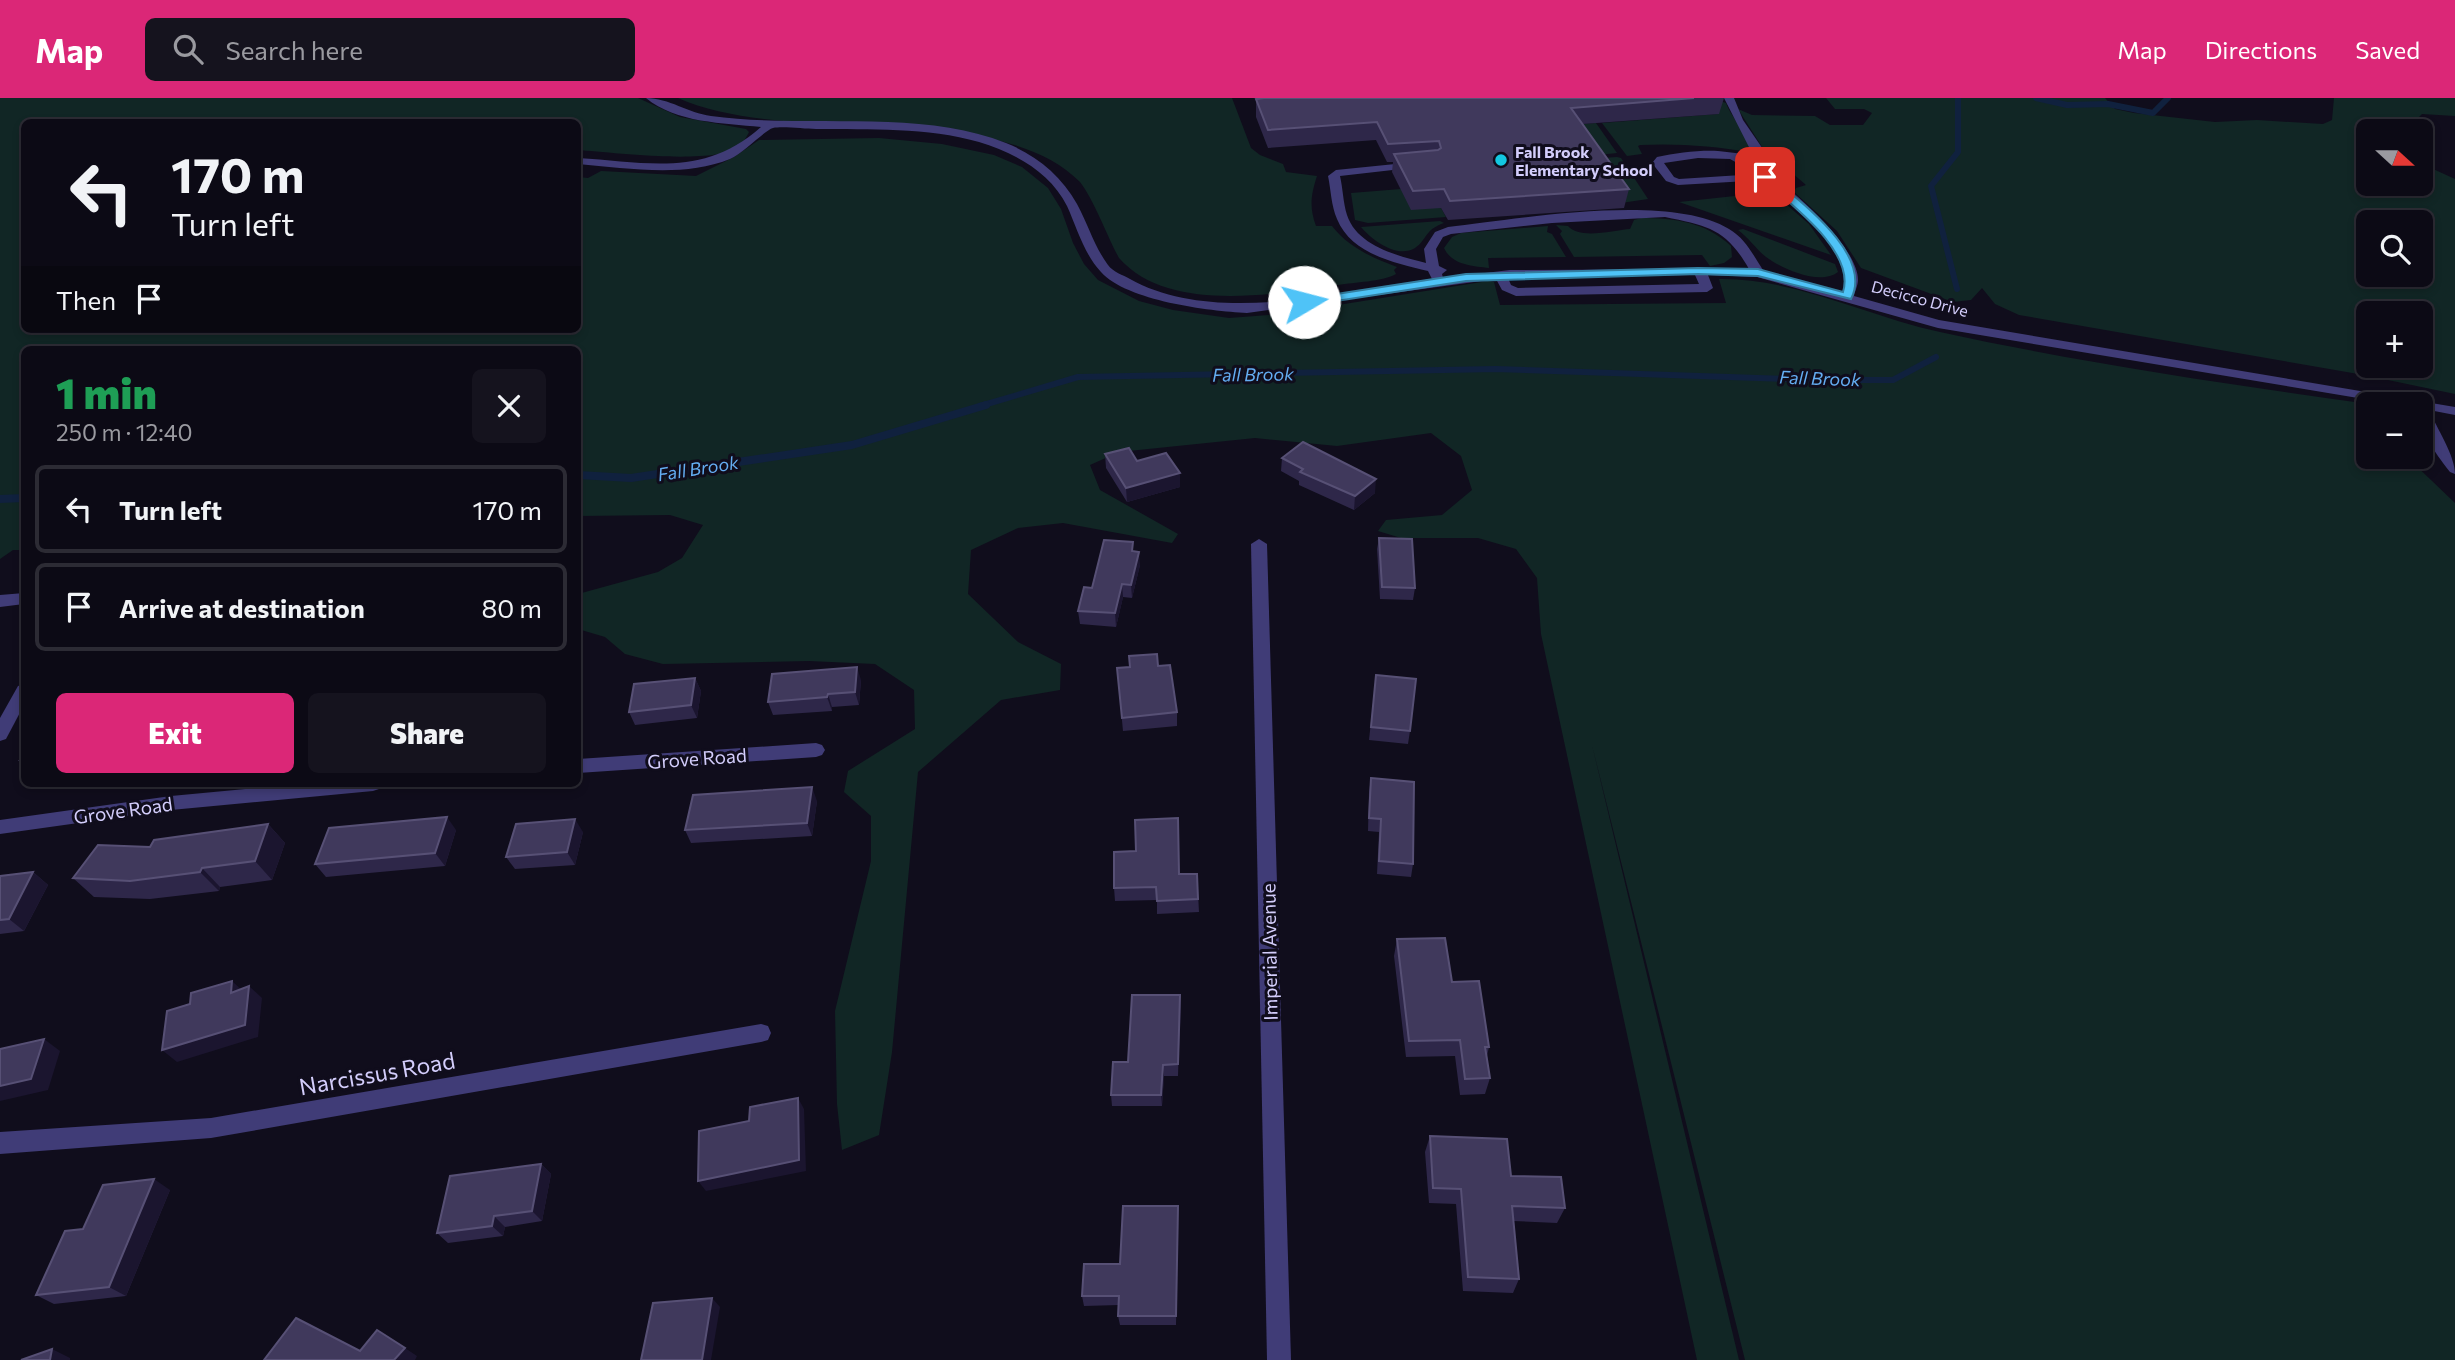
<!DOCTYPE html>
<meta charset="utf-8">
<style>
body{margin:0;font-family:Commissioner,sans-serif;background:#15131e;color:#f1f3f6;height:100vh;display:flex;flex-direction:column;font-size:26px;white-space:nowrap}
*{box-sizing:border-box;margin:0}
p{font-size:23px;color:#9a9aa0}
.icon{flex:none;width:38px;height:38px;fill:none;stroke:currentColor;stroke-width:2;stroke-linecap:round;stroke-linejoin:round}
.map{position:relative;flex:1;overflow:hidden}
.side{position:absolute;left:21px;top:248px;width:560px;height:441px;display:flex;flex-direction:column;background:#0c0a15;border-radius:10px;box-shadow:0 4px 10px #0003,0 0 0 2px #2c2b34}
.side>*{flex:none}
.banner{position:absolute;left:21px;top:21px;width:560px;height:214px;border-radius:10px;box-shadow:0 4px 10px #0003,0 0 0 2px #2c2b34;background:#0c0a15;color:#f1f3f6;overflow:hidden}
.needle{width:46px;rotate:111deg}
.fabs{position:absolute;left:2356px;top:21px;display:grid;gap:14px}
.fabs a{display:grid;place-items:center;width:77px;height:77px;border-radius:10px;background:#0c0a15;box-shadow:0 4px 10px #0003,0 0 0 2px #2c2b34;font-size:35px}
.pin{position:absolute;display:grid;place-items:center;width:60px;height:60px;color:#fff;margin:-30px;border-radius:14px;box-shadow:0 4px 10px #0006}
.me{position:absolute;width:77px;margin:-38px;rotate:82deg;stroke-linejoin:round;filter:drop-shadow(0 0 5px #0008)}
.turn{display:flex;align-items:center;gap:24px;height:147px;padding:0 35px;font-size:32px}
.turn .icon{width:91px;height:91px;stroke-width:2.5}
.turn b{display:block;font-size:49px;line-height:60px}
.then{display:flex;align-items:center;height:66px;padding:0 35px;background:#0003;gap:14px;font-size:26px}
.round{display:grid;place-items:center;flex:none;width:74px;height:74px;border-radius:10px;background:#15131e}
.head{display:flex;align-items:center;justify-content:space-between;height:119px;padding:0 35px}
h1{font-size:42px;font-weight:800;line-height:52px;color:#1e9e55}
.button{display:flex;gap:14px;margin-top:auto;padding:14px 35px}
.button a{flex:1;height:80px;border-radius:10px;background:#db2777;color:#fff;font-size:28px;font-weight:800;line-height:80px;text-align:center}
.button a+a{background:#15131e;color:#f1f3f6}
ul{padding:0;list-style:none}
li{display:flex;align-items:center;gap:21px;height:88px;margin:0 14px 10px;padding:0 21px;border:4px solid #2c2b34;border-radius:10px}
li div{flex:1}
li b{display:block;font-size:26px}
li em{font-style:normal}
header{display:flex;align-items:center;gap:42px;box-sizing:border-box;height:98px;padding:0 35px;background:#db2777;color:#fff}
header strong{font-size:33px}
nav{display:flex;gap:38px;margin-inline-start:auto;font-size:24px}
.search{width:490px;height:63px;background:#15131e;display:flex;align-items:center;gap:18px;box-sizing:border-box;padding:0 24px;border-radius:10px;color:#9a9aa0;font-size:26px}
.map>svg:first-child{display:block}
.green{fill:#112625;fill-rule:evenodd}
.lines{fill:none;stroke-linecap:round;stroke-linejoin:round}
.stream-far1{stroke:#10213e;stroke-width:6}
.stream{stroke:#10213e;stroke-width:8}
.minor{fill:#403c77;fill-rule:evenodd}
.wall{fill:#2e2749}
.shaded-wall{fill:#1b152f}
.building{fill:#40395c;stroke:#575075;stroke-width:2}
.route{fill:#4fc3f7;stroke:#337fa1;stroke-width:2}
.poi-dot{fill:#13c7e0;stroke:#100d1c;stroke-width:2.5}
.labels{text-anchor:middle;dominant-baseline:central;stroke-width:6;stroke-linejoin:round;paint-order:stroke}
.far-poi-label{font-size:16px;font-weight:bold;fill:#d3cdfb;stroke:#100d1c;text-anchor:start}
.far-street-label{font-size:16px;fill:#d3cdfb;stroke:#100d1c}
.far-water-label{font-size:18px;font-style:italic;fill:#64adf2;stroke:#100d1c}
.street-label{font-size:19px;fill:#d3cdfb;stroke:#100d1c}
.near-street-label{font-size:23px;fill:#d3cdfb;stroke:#100d1c}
</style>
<header>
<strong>Map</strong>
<div class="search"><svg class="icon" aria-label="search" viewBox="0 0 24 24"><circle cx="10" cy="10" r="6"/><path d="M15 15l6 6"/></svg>Search here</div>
<nav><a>Map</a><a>Directions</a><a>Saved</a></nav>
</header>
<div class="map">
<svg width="2455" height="1262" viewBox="0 0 2455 1262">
<rect width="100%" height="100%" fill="#100d1c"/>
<g class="green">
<path d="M0 0H638L680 19 746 31 749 34C747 38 743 45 740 48 716 68 610 54 578 52V24H24V231H578V79L588 80 601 73 696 78 734 59 759 42 879 40 942 46 994 57 1022 69 1048 90 1061 111 1073 145 1084 166 1098 182 1139 203 1173 212 1229 220 1282 216 1488 183 1494 184 1500 207 1726 205 1719 181C1795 180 1867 218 1940 234 2082 265 2226 286 2369 306L2368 359H2407L2455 405V1262H1745L1592 647 1739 1262H1697L1541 536 1537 480 1516 451 1478 440H1401L1378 433 1386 422 1442 417 1472 392 1461 358 1431 335 1337 348 1255 340 1119 354 1090 367 1100 392 1178 436 1172 445 1063 425 1018 430 971 452 968 496 1018 544 1061 566 1060 592 1001 602 918 674 892 954 879 1037 842 1052 837 1006 835 913 871 763V718L844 694 848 673 915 631 914 592 875 566 809 563 663 566 625 556 605 539 578 531V496L658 474 682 460 703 427 670 417 578 418V252H24V452H13L0 461Z"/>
<path d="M678 0H1232L1251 50 1260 57 1283 66 1286 74 1317 78C1311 97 1309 109 1316 128H1332C1348 149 1373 160 1397 169L1394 172 1396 176C1381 184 1355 184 1338 187 1275 196 1168 216 1119 160 1107 138 1094 102 1080 84 997 0 791 50 678 0Z"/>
<path d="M1826 0H2105L2115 11 2134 15 2215 24 2257 22 2323 26 2332 22 2334 0H2455V18L2422 16 2405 33H2368V86H2420V65L2455 81V296L2364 277 2019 217 1995 206 1982 190 1971 202 1953 204 1861 170 1837 133 1794 94 1796 90 1806 87 1791 74 1771 63 1738 11 1752 17 1815 18 1830 27H1863L1872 15 1864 11H1835ZM2368 124H2420V177H2368ZM2368 215H2420V268H2368Z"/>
<path d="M1720 3 1726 5C1731 20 1751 38 1750 54 1713 48 1677 45 1640 47L1638 48 1642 56 1627 58 1602 25 1718 16Z"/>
<polygon points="1596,25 1617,55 1570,60 1501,33"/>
<polygon points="1617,59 1621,60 1648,101 1621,105 1575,62"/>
<polygon points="1401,91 1441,110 1446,119 1368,125 1355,122 1351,95"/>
<polygon points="1772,94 1809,126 1831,157 1679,104"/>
<path d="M1641 120C1675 120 1705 124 1731 148L1732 159 1724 165 1710 168 1702 157 1574 159 1560 136 1562 133 1556 127 1568 128C1580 142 1614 132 1630 131L1634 122Z"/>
<path d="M1440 123 1444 125C1424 132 1428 141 1415 150 1397 161 1372 142 1361 129Z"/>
<path d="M1548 128 1547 134 1552 136 1566 159 1488 160 1489 170C1472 168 1452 167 1444 150L1452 139 1461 135Z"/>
<path d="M1743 131 1835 166 1838 174C1820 188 1782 171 1766 159 1756 151 1749 140 1738 132Z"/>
</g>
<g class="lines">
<g class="stream-far1">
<polyline points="2036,0 2067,7 2108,6 2153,15 2168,0"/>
<polyline points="1957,191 1931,88 1958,54 1958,0"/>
<polyline points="980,308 1078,279 1496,271 1816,282 1893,282 1936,259"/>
</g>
<g class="stream">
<polyline points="578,377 631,380 852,347 986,307"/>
<polyline points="0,401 24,400"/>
</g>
<g class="minor">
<path d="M646 0C669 0 688 15 711 18 805 31 919 10 1006 45 1036 57 1061 77 1077 106 1088 126 1094 148 1108 167 1113 174 1123 177 1130 181 1214 228 1340 194 1432 181L1428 173C1395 165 1351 156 1337 121 1331 107 1331 92 1328 78L1336 72 1415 64 1421 67 1419 69 1340 78C1343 91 1343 104 1347 117 1357 148 1398 158 1426 165L1424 151 1435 134 1448 129C1519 121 1669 94 1729 131 1746 141 1753 157 1763 172L1842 195C1856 155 1792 105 1765 82L1678 87 1666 83 1652 65 1657 59C1676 55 1699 52 1718 53 1730 54 1740 57 1752 55L1724 0H1734L1743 22 1765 54 1759 60 1750 62C1780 80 1858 146 1858 182 1858 187 1855 193 1854 198L1939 222 2455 309V317L2429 312C2437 331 2455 357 2455 376L2450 374C2433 352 2420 335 2420 306H2394L1938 230 1757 179 1708 177 1713 190 1707 194 1516 198 1502 192 1496 181 1247 215C1209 213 1127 203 1101 174 1084 156 1077 130 1067 108 1050 74 1015 55 979 44 927 29 870 32 816 31 805 31 783 28 773 30 765 32 744 55 730 61 683 80 627 70 578 66V60C647 64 704 80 761 29 723 25 676 25 646 0ZM1698 60 1730 61 1757 76 1679 81 1674 79 1664 65ZM1665 119C1709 128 1726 131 1749 171L1510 172 1443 180 1442 176 1447 172 1439 168 1436 151 1443 139 1451 136 1552 125ZM1695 177 1699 186 1518 190 1511 187 1508 180Z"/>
<polygon points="1259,441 1267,446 1291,1262 1267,1262 1251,446"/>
<polygon points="24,495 24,506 0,509 0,497"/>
<polygon points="24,586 24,607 6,641 0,643 0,620 18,588"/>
<polygon points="816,645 822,647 825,652 822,657 816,659 578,675 578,661"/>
<polygon points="297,686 382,686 379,691 373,693 171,712 0,736 0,722 171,698"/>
<polygon points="761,926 768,928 771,935 768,942 761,944 211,1040 0,1056 0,1034 211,1020"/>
</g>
</g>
<g class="wall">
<polygon points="1264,0 1724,0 1719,16 1583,26 1629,91 1624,110 1448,122 1441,110 1411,112 1392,74 1393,64 1387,64 1376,42 1268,50 1256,19 1256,1"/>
<polygon points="1105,356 1137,363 1180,389 1127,404 1106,370"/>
<polygon points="1282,360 1375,395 1354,412 1299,387 1299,383 1281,373"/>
<polygon points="1379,440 1415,490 1413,502 1380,501 1377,451"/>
<polygon points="1134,453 1140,467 1132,500 1123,499 1116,529 1080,526 1078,513 1092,490"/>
<polygon points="1158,568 1177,614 1177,628 1123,633 1117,570"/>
<polygon points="1376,577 1410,633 1408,646 1369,642"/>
<polygon points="695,580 701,593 697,620 635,627 629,614"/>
<polygon points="861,582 859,607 832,609 832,613 773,617 768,604"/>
<polygon points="1371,680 1413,766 1411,779 1377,776 1379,734 1368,733 1369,694"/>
<polygon points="817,703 812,738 691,745 685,732"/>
<polygon points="268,726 285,745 272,782 220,789 219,793 150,801 94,799 73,780 150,749"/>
<polygon points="456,732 445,768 326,779 315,766"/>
<polygon points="583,734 575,767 515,771 506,759"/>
<polygon points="33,774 48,787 24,833 0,836 0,778"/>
<polygon points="1179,776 1197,776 1199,814 1157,816 1157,802 1115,803 1114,790"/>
<polygon points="1397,841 1452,884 1489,949 1487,958 1490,980 1485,996 1460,997 1455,958 1406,959 1394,858"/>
<polygon points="1180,897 1178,978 1164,978 1162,1008 1112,1008 1111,997 1128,964"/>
<polygon points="1430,1038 1511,1078 1565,1110 1557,1125 1513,1123 1519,1181 1513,1195 1463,1193 1456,1106 1429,1105 1425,1054"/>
<polygon points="541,1066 551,1076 542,1123 505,1129 503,1138 448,1145 437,1135"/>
<polygon points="170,1092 126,1198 54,1206 36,1197 83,1131"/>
<polygon points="1178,1118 1176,1227 1120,1227 1118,1218 1119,1207 1084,1208 1082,1198"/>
</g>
<g class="shaded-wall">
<polygon points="1180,375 1180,389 1127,404 1126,390"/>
<polygon points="1376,381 1375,395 1354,412 1355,398"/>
<polygon points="1139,454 1140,467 1132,500 1131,487"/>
<polygon points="1122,486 1123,499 1116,529 1115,515"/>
<polygon points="857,569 861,582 859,607 855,594"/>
<polygon points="695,580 701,593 697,620 691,607"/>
<polygon points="828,596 832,609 832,613 827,599"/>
<polygon points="812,689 817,703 812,738 807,725"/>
<polygon points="447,719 456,732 445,768 435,755"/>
<polygon points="575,721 583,734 575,767 567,754"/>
<polygon points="268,726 285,745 272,782 255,763"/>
<polygon points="202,770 220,789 219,793 200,774"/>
<polygon points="33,774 48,787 24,833 9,821"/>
<polygon points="232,883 245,895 231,895"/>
<polygon points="249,888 262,900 258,939 177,964 162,952"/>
<polygon points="1180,897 1181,909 1178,978 1178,966"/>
<polygon points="44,941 60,953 48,992 0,1003 0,988"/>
<polygon points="1163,967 1164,978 1162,1008 1161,997"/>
<polygon points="798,1000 804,1011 806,1073 706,1093 698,1083"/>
<polygon points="541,1066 551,1076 542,1123 532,1113"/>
<polygon points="154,1081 170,1092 126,1198 109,1189"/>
<polygon points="494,1118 505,1129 503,1138 492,1128"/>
<polygon points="712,1200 720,1209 711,1262 702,1262"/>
<polygon points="405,1250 417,1258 415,1262 394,1262"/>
<polygon points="52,1251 70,1260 70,1262 50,1262"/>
</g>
<g class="building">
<polygon points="1264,0 1694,0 1571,10 1629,91 1450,103 1444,91 1413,93 1394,56 1438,52 1441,50 1439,43 1388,46 1377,24 1268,32 1256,1"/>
<polygon points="1303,344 1376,381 1355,398 1300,374 1303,371 1282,360"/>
<polygon points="1129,350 1137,363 1166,355 1180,375 1126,390 1105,356"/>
<polygon points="1379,440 1412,441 1415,490 1382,489"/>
<polygon points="1104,442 1133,444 1132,453 1139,454 1131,487 1122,486 1115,515 1078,513 1084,489 1092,490"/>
<polygon points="1157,556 1158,568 1170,567 1177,614 1122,620 1117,570 1130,569 1129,558"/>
<polygon points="857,569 855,594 828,596 827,599 768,604 772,576"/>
<polygon points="1376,577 1416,581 1410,633 1371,629"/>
<polygon points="695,580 691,607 629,614 634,586"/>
<polygon points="24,655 24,662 20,662"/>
<polygon points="1371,680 1414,684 1413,766 1379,763 1381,721 1369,720"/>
<polygon points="812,689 807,725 685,732 693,697"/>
<polygon points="447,719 435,755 315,766 329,730"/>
<polygon points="1178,720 1179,776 1197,776 1198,801 1157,803 1156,789 1114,790 1114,754 1136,753 1135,722"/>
<polygon points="575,721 567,754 506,759 516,726"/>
<polygon points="268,726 255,763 202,770 200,774 130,783 73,780 98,747 150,749 154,742"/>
<polygon points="33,774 9,821 0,822 0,778"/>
<polygon points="1445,840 1452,884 1479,883 1489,949 1485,949 1490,980 1465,981 1460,942 1409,943 1397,841"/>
<polygon points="232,883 231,895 249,888 245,927 162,952 167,913 190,906 191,895"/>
<polygon points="1132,897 1180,897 1178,966 1163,967 1161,997 1111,997 1113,964 1128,964"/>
<polygon points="44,941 31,981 0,988 0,951"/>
<polygon points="798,1000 799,1062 698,1083 699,1033 749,1023 750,1009"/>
<polygon points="1430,1038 1507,1041 1511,1078 1561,1079 1565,1110 1512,1108 1519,1181 1468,1179 1461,1091 1433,1090"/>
<polygon points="541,1066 532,1113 494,1118 492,1128 437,1135 450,1078"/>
<polygon points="154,1081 109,1189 36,1197 65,1133 83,1131 103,1087"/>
<polygon points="1123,1108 1178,1108 1176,1218 1118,1218 1119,1198 1082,1198 1084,1166 1120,1166"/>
<polygon points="712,1200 702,1262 641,1262 653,1205"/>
<polygon points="296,1220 360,1253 377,1232 405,1250 394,1262 264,1262"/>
<polygon points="52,1251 50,1262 21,1262"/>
</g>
<path class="route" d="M1762 77H1769C1799 103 1874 156 1851 201L1758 178 1698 176 1466 183 1304 208 1298 204 1304 201 1466 176 1698 170 1758 171 1843 194C1856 153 1789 105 1762 81Z"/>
<circle class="poi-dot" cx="1501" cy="62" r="7"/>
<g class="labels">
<g class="far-poi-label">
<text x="1515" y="53">Fall Brook<tspan x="1515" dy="18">Elementary School</tspan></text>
</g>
<g class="far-street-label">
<text transform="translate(1920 200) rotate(15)">Decicco Drive</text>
</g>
<g class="far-water-label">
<text transform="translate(1253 276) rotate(-1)">Fall Brook</text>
<text transform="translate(1820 280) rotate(2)">Fall Brook</text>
<text transform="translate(698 370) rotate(-9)">Fall Brook</text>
</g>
<g class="street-label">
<text transform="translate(697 660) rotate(-4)">Grove Road</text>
<text transform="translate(123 712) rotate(-8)">Grove Road</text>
<text transform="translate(1269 854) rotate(-91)">Imperial Avenue</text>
</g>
<g class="near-street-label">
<text transform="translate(377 975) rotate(-10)">Narcissus Road</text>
</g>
</g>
</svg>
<div class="fabs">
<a><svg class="needle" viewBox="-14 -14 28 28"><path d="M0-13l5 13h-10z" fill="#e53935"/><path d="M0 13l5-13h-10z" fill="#9a9aa0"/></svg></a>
<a><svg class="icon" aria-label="search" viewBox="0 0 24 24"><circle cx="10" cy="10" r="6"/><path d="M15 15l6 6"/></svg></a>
<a>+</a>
<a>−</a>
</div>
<div class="pin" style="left:1765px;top:79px;background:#d93025"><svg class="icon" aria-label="arrive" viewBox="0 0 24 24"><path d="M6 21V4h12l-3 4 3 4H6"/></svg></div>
<svg class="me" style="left:1304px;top:204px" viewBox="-20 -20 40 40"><circle r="19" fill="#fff"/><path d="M0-13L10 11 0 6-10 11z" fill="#4fc3f7"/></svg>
<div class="banner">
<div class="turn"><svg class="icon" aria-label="left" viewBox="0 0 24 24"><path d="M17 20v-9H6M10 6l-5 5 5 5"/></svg><div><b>170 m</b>Turn left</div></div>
<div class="then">Then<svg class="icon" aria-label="arrive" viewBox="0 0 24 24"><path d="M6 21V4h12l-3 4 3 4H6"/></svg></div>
</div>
<section class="side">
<div class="head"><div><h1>1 min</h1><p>250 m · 12:40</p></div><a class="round"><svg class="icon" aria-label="close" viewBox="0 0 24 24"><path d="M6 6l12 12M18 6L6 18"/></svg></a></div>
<ul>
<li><svg class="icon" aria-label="left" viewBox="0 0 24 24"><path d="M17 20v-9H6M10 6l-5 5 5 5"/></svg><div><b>Turn left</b></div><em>170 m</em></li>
<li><svg class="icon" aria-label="arrive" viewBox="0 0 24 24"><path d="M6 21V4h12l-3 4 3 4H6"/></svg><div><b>Arrive at destination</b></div><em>80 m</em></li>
</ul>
<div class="button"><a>Exit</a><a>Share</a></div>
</section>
</div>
